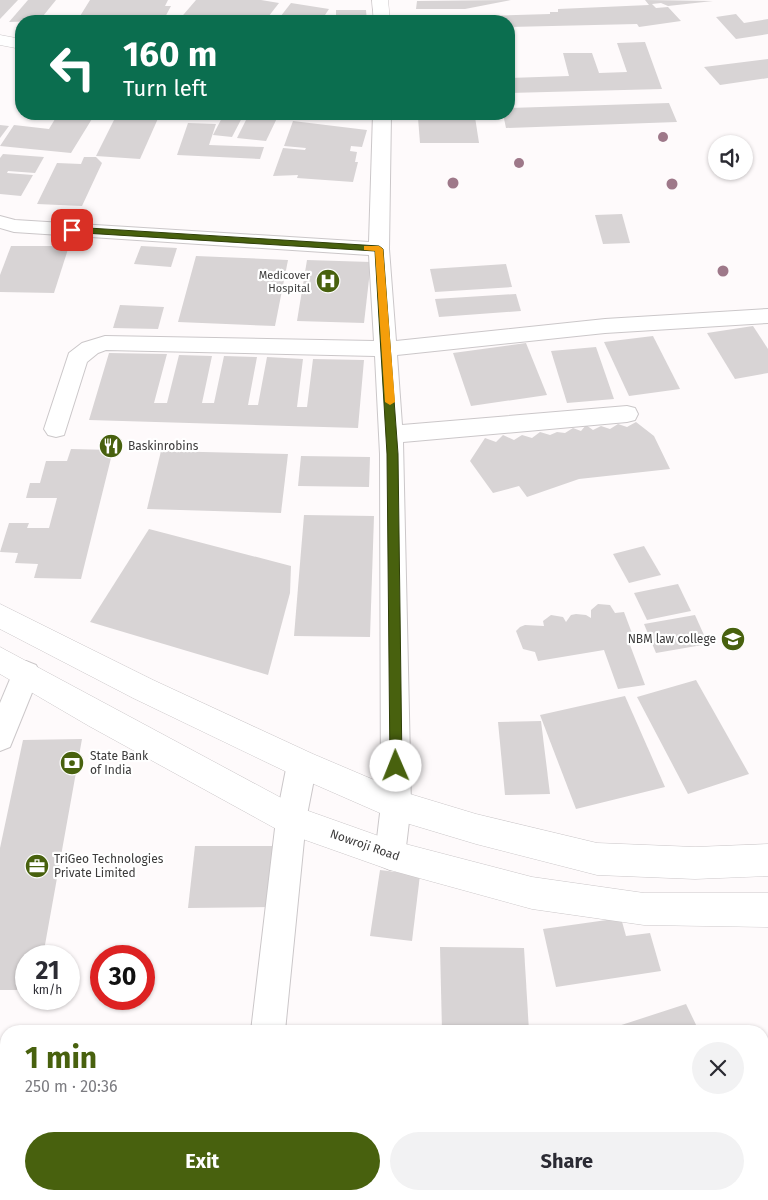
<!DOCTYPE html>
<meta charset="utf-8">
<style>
body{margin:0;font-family:"Fira Sans",sans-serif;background:#f2f2f3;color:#2b2b33;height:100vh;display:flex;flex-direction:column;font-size:19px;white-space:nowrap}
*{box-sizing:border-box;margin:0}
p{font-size:16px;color:#7c7c81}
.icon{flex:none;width:28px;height:28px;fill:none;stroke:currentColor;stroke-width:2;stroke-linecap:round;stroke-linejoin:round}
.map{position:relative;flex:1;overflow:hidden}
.panel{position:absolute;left:0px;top:1025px;width:769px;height:175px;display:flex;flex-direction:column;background:#fff;border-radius:20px 20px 0 0;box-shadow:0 1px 4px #0004}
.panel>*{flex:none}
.hud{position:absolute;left:15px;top:15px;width:500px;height:105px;border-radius:20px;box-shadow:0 1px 4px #0004;background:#0b6e4f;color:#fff;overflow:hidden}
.fabs{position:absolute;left:708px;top:135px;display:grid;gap:10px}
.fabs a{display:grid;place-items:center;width:45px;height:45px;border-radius:50%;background:#fff;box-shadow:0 1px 4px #0004;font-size:25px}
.speed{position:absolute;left:15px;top:945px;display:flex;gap:10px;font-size:25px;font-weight:700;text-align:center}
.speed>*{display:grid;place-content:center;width:65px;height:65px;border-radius:50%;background:#fff;box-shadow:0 1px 4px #0004;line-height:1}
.speed small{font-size:12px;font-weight:400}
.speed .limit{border:8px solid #d22;background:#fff;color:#111}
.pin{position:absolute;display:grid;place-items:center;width:42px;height:42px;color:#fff;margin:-21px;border-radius:10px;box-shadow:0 2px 8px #0006}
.me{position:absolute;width:55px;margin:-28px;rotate:359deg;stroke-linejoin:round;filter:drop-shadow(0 0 4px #0008)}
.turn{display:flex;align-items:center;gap:18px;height:105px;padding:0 25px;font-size:22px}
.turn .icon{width:65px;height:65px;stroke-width:2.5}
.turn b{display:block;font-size:35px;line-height:42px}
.round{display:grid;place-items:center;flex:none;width:52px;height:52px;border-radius:26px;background:#f2f2f3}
.head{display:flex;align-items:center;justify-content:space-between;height:85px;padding:0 25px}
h1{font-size:30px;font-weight:700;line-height:38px;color:#48610e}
.button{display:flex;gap:10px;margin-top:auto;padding:10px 25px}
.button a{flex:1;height:58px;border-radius:30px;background:#48610e;color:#fff;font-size:20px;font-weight:700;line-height:58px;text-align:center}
.button a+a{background:#f2f2f3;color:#2b2b33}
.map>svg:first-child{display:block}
.building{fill:#d8d4d5}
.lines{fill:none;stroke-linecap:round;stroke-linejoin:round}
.minor-casing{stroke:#cbc7c9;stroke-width:2}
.tertiary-casing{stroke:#cbc7c9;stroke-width:1}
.minor{fill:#fff;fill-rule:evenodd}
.tertiary{fill:#fff;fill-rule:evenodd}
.tree{fill:#9e7889}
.route{fill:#48610e;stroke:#2f3f09}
.slow{fill:#f59e0b}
.labels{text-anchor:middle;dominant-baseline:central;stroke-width:4.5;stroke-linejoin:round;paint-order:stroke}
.far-poi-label{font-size:11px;fill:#3c3b3b;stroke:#fff;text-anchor:end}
.poi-label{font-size:12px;fill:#3c3b3b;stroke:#fff;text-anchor:start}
.street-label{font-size:12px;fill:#3c3b3b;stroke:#fff}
</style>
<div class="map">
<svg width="768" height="1200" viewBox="0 0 768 1200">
<rect width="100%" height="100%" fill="#fefafb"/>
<g class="building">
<polygon points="0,0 18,0 0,19"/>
<polygon points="28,0 56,0 39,21 9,22"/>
<polygon points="90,0 168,0 165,6 171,6 163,21 77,21"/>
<polygon points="196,0 261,0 279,3 265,21 178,21"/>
<polygon points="511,0 465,9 416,9 417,1"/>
<polygon points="645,0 713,1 668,6 661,3 652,4 656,8 668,7 681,21 639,27 637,24 509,27 509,21 454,21 453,17 550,14 550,12 558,12 558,9 649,5"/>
<polygon points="291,3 329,9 321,21 277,21"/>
<polygon points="336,10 366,10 367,21 336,21"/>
<polygon points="736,14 744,23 768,19 768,34 736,39 716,17"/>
<polygon points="645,42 662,89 509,93 509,78 569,76 563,53 592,53 599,73 627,72 617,43"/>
<polygon points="768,59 768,78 720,85 704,67"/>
<polygon points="669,103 677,122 506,128 503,114 509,114 509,108"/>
<polygon points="58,114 95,114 71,153 0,146 14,125 49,129"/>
<polygon points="117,114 160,114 140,159 96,156"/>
<polygon points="224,114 244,114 232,137 213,135"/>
<polygon points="249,114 279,114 266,141 237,138"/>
<polygon points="475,117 479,143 420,143 418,118"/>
<polygon points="293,121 367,130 362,147 351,146 350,151 357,152 355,162 358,162 353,182 297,178 298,175 273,176 283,148 305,150 306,148 284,146"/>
<polygon points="188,123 216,124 209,145 264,147 260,159 177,155"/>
<polygon points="0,125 9,126 0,138"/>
<polygon points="3,154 44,157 35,173 8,171 7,173 33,175 21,196 0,194 0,158"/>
<polygon points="84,157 96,157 102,163 82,206 37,204 57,163 81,164"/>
<polygon points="622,214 630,243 603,244 595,215"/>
<polygon points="11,246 69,246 54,293 0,292 0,275"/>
<polygon points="141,246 177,248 171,267 134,264"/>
<polygon points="196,256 288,260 275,326 178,322"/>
<polygon points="307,260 371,262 364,323 297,321"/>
<polygon points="506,264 512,287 435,292 430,269"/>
<polygon points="516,294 521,311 439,317 435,299"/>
<polygon points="120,305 164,307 158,329 113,328"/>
<polygon points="753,326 768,349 768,373 735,379 707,333"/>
<polygon points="653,336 680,389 629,396 604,342"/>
<polygon points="526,343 547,395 471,406 453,353"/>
<polygon points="596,347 614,399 567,403 551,351"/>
<polygon points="109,353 167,354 154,403 167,403 179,355 212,356 202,403 214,403 224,356 257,357 248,405 258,405 267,357 303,359 297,407 307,407 313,359 364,360 358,428 89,420"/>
<polygon points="636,422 654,436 670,469 579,479 527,497 519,486 493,493 470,461 485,438 496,442 503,435 514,440 522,435 532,438 540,432 550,435 557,432 565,433 573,428 581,431 586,425 593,430 601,426 610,429 618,424 627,427"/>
<polygon points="71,449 113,450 81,579 34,578 38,564 15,563 18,553 0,552 9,523 29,523 27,528 49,528 57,498 26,498 30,483 40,483 46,461 67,461"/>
<polygon points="161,451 288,454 281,513 147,509"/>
<polygon points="301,456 370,457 369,487 298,486"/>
<polygon points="304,515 374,516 370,637 294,636"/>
<polygon points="149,529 291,566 290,593 268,675 90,622"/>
<polygon points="644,546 661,575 629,583 613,554"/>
<polygon points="678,584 691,611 647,620 634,593"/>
<polygon points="598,604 610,605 615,613 624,612 636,644 630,645 645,685 618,689 604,650 538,661 535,652 523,649 516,631 520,627 525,625 544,626 543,621 551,615 563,617 566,622 571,615 576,614 586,615 591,618 591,610"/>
<polygon points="695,615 708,644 656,653 644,624"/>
<polygon points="696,680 749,774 688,794 637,697"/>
<polygon points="625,696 665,787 576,809 540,715"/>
<polygon points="541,721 550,794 505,795 498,722"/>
<polygon points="82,739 43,956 26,956 26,990 0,990 0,848 23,740"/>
<polygon points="195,846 276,846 273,907 188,908"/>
<polygon points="380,870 420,875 412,941 370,936"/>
<polygon points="621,918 626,936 650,933 661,971 556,987 543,929"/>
<polygon points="440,947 524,948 529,1031 442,1031"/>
<polygon points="686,1004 699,1031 603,1031"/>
<polygon points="6,1089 6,1194 23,1194 19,1200 0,1200 0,1097"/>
<polygon points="762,1175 768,1188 768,1200 653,1200 650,1194 762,1194"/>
<polygon points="90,1194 198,1194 194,1200 99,1200"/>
</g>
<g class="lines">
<g class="minor-casing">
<g id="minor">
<polygon points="373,114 391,114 389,249 396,341 605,319 768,309 768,323 605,333 397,355 402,425 627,406 635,408 638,414 635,420 627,422 403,442 411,805 405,855 401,865 390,870 379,865 375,855 381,805 380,454 375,356 106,350 98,353 87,362 64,435 56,437 48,435 44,429 69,353 82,343 105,336 374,341 369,255 14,232 0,228 0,216 15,220 369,242"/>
<polygon points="26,661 36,665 40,673 10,747 0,751 0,703 16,665"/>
<polygon points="302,751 312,755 317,764 306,820 285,1031 251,1031 276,820 287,764 292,755"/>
<rect x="232" y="1194" width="36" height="6"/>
</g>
</g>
<g class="tertiary-casing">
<g id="tertiary">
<polygon points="372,0 388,0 390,21 374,21"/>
<polygon points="0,35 21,39 21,49 0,45"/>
<polygon points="0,604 153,680 313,754 400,791 476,814 597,843 695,847 768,844 768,876 695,879 597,875 476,844 396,820 291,774 133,698 0,629"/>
<polygon points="0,647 300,808 390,840 532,877 644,893 768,893 768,927 644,925 532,909 390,870 280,831 89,726 0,674"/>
</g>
</g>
<use href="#minor" class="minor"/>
<use href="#tertiary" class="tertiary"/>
</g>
<g class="tree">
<circle cx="663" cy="137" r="5"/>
<circle cx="519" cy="163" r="5"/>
<circle cx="453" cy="183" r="5.5"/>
<circle cx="672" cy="184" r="5.5"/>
<circle cx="723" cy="271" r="5.5"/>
</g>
<polygon class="route" points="72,227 379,246 383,249 398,454 402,766 400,770 392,770 390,766 387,454 375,251 68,232 68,228"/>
<polygon class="slow" points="364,246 379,246 383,249 395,402 390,405 385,402 375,251 364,250"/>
<defs>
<g id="hospital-disc" transform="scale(1.25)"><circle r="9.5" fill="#48610e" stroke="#fff"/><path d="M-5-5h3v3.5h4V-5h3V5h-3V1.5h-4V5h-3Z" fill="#fff"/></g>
<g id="restaurant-disc" transform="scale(1.25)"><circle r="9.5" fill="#48610e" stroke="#fff"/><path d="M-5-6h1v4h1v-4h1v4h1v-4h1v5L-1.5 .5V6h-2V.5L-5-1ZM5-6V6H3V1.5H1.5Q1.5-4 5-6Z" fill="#fff"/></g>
<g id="school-disc" transform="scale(1.25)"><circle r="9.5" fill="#48610e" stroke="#fff"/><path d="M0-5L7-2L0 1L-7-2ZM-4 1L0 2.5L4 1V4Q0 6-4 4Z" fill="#fff"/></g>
<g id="bank-disc" transform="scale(1.25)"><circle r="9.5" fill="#48610e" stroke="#fff"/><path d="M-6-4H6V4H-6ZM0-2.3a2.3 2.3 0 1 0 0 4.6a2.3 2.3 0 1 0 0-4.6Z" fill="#fff"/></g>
<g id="office-disc" transform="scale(1.25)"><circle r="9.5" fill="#48610e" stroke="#fff"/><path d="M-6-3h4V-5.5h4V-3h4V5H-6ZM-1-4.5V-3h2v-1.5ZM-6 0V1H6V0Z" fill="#fff"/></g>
</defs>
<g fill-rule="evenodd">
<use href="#hospital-disc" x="328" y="281"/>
<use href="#restaurant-disc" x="111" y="446"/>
<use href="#school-disc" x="733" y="639"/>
<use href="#bank-disc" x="72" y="763"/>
<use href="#office-disc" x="37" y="866"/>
</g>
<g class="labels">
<g class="far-poi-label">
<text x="310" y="275">Medicover<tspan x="310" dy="13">Hospital</tspan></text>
</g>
<g class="poi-label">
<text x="128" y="446">Baskinrobins</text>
<text x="716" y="639" text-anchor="end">NBM law college</text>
<text x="90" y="756">State Bank<tspan x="90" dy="14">of India</tspan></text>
<text x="54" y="859">TriGeo Technologies<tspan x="54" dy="14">Private Limited</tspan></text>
</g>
<g class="street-label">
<text transform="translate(365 845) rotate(19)">Nowroji Road</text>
</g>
</g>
</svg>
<div class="fabs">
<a><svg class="icon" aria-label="sound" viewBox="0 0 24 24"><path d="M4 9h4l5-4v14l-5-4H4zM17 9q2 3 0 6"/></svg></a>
</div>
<div class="speed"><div>21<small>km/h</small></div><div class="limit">30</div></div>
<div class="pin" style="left:72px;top:230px;background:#d93025"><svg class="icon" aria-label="arrive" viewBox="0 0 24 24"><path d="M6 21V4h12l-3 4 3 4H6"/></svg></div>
<svg class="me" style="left:396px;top:766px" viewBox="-20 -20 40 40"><circle r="19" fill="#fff"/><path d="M0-13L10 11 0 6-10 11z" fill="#48610e"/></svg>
<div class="hud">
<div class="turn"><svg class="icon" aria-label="left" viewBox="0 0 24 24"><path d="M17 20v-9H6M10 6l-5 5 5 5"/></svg><div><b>160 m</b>Turn left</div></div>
</div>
<section class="panel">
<div class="head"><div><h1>1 min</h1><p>250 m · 20:36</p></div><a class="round"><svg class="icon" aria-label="close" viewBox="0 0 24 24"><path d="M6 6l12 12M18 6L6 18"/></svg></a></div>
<div class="button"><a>Exit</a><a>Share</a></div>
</section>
</div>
